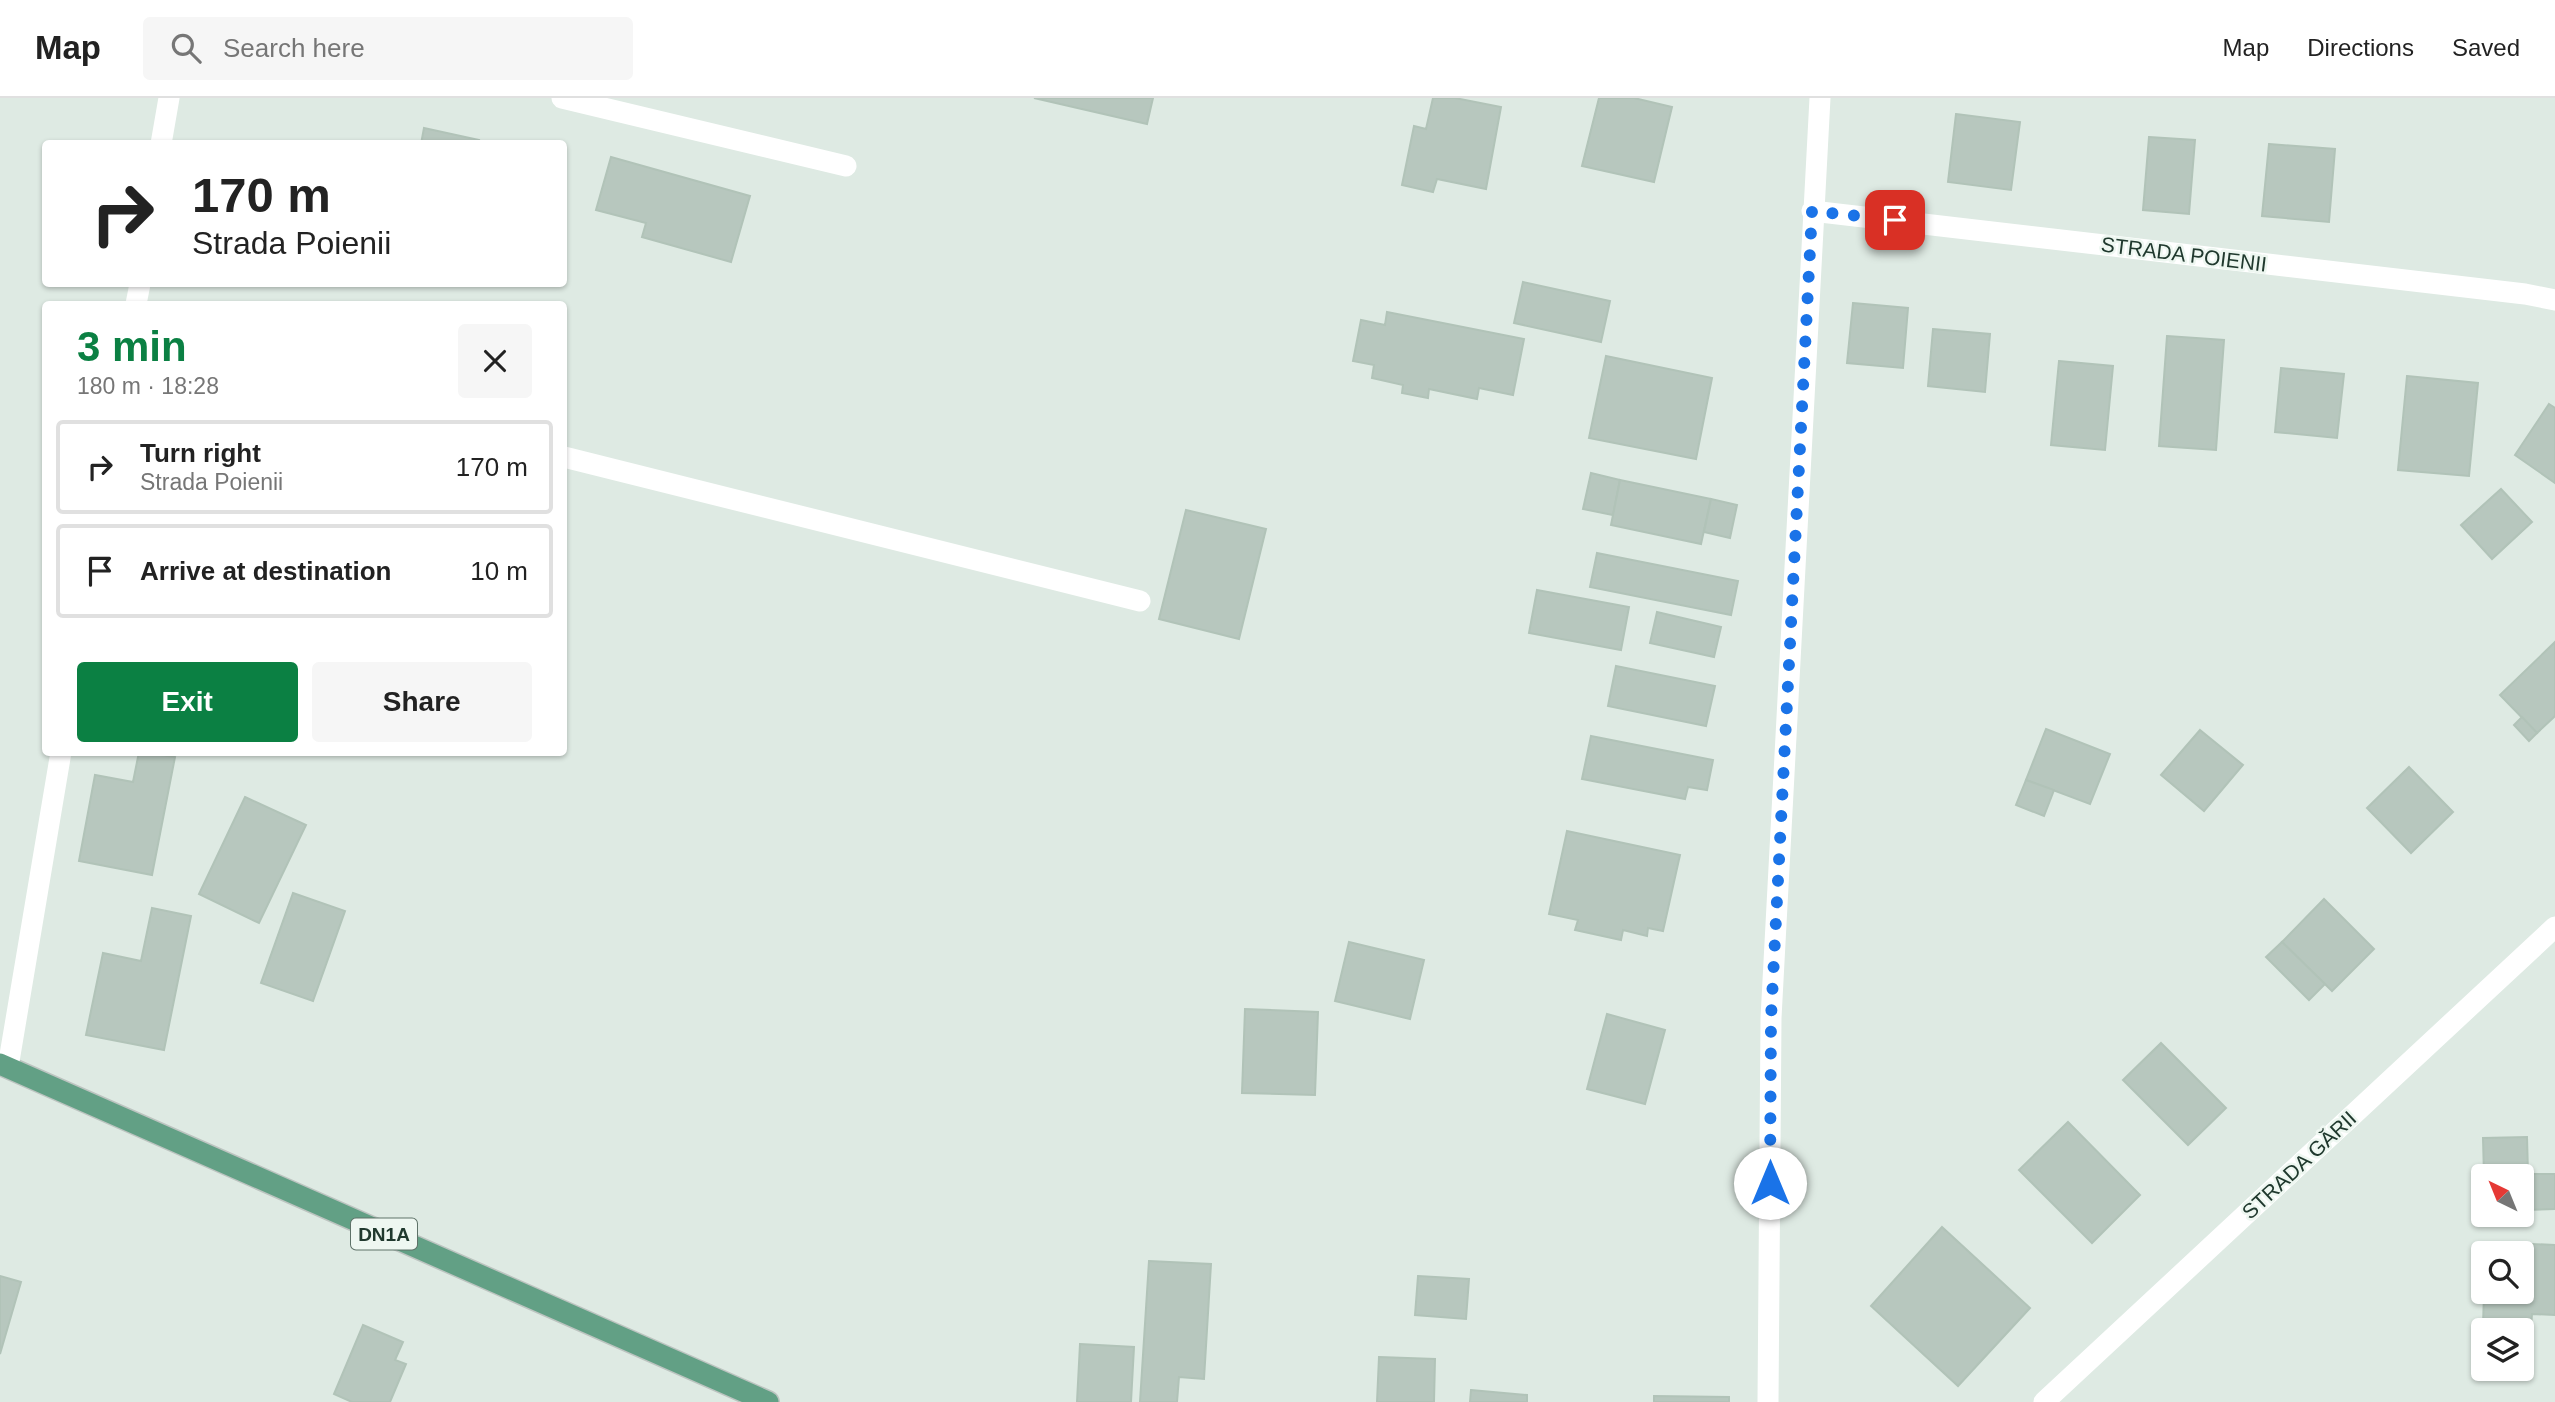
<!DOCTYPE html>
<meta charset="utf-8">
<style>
body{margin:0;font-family:Arial,sans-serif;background:#f6f6f6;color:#222;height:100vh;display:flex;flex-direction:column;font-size:26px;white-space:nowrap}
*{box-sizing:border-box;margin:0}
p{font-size:23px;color:#767676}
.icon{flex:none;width:38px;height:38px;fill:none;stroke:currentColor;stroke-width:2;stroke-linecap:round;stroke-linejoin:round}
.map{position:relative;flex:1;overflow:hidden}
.details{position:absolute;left:42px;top:203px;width:525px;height:455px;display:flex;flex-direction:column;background:#fff;border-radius:7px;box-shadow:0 2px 5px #0004}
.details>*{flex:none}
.banner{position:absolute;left:42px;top:42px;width:525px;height:147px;border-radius:7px;box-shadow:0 2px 5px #0004;background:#fff;color:#222;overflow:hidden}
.needle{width:46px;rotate:317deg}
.buttons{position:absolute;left:2471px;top:1066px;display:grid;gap:14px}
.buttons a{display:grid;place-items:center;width:63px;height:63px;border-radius:7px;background:#fff;box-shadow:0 2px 5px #0004;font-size:35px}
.pin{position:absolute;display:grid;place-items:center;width:60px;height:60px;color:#fff;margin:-30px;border-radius:14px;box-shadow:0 4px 10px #0006}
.me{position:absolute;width:77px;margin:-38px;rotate:0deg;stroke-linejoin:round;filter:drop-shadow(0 0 5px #0008)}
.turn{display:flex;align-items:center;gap:24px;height:147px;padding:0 35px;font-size:32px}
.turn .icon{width:91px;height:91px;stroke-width:2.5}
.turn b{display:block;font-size:49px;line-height:60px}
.round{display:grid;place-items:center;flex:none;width:74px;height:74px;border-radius:7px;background:#f6f6f6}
.headline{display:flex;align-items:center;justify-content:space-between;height:119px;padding:0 35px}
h1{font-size:42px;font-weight:600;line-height:52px;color:#0b8043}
.action{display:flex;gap:14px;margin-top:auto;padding:14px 35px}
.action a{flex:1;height:80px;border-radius:7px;background:#0b8043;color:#fff;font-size:28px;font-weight:600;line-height:80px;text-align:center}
.action a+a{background:#f6f6f6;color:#222}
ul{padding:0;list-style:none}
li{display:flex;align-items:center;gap:21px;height:94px;margin:0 14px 10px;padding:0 21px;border:4px solid #e0e0e0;border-radius:7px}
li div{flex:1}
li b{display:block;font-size:26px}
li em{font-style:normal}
header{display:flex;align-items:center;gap:42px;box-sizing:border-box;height:98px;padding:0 35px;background:#fff;border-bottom:2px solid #e0e0e0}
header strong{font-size:33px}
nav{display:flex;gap:38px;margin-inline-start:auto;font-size:24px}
.search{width:490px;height:63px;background:#f6f6f6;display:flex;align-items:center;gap:18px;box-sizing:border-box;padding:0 24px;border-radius:7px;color:#767676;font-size:26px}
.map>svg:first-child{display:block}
.building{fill:#b7c7be;stroke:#b1c3b8;stroke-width:2}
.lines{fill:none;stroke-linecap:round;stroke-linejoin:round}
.major-casing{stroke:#bcc4c0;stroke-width:24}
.minor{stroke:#fff;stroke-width:21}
.major{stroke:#62a085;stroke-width:21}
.route{stroke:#1a73e8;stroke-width:12;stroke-dasharray:0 21.6}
.labels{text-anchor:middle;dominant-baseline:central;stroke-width:5;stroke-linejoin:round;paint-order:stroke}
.shield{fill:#eef7f1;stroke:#5e7268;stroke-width:2}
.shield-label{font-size:19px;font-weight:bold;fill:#20392e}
.street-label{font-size:21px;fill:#20392e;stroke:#eef7f1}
</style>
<header>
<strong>Map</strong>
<div class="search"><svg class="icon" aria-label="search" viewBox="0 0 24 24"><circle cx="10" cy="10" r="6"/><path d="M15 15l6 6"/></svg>Search here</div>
<nav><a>Map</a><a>Directions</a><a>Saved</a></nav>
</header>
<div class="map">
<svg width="2555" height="1304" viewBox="0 0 2555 1304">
<rect width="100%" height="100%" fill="#deeae3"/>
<g class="building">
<polygon points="1034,0 1153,0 1147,26"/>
<polygon points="1433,0 1455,0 1501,9 1486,91 1437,81 1433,94 1402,87 1414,28 1426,31"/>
<polygon points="1599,0 1634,0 1672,9 1654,84 1582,68"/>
<polygon points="1956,16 2020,24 2011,92 1948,84"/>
<polygon points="424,30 479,42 478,46 421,46"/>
<polygon points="2149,39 2195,42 2189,116 2143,112"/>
<polygon points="2269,46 2335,51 2329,124 2262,118"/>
<polygon points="611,59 750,98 731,164 642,139 646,125 596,112"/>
<polygon points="1523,184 1610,203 1601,244 1514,225"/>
<polygon points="1853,205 1908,210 1903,270 1847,265"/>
<polygon points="1387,214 1524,241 1513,297 1479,290 1477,301 1429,291 1428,300 1402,295 1403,287 1372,280 1374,267 1353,263 1361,222 1385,227"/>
<polygon points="1933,231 1990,236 1985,294 1928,288"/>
<polygon points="2167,238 2224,242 2216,352 2159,348"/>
<polygon points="1606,258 1712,280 1696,361 1589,340"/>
<polygon points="2059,263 2113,268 2105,352 2051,347"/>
<polygon points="2281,270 2344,276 2337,340 2275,334"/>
<polygon points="2407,278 2478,285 2469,378 2398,372"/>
<polygon points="2549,306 2555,310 2555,385 2515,357"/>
<polygon points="1591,375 1620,382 1613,417 1583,411"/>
<polygon points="1620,382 1711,401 1701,446 1611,427"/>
<polygon points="2501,391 2532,424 2492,461 2461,427"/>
<polygon points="1711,401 1737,407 1730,440 1704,434"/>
<polygon points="1186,412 1266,431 1239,541 1159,521"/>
<polygon points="1597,455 1738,483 1731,517 1590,489"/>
<polygon points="1537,492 1629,509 1621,552 1529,535"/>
<polygon points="1657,514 1721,529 1714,559 1650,545"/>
<polygon points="2555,544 2555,618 2537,635 2500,597"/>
<polygon points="1616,568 1715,588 1706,628 1608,608"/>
<polygon points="2522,619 2537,635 2529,643 2514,627"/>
<polygon points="2046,631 2110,656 2090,706 2026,682"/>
<polygon points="2200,632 2243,667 2204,713 2161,677"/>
<polygon points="1591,638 1713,662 1707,692 1688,689 1685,701 1582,681"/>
<polygon points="139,654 175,659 152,777 79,763 95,677 133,684"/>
<polygon points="2409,669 2453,714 2411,755 2367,710"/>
<polygon points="2026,682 2054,692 2044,718 2016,707"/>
<polygon points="245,699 306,727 259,825 199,796"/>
<polygon points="1567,733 1680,757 1663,833 1648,830 1647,838 1623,832 1621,842 1575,832 1578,822 1549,816"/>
<polygon points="293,795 345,813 313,903 261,885"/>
<polygon points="2324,801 2374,851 2332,893 2282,844"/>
<polygon points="152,810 191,818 164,952 86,937 103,855 141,863"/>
<polygon points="1349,844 1424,862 1410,921 1335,903"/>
<polygon points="2282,844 2325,886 2309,902 2266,859"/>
<polygon points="1245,911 1318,914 1315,997 1242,995"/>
<polygon points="1607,916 1665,932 1645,1006 1587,991"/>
<polygon points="2161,945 2226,1010 2188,1047 2123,982"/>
<polygon points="2068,1024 2140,1097 2092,1145 2019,1072"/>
<polygon points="2527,1039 2528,1076 2555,1076 2555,1111 2522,1112 2522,1078 2484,1078 2483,1040"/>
<polygon points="1942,1129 2030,1210 1958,1288 1871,1208"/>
<polygon points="2487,1144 2555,1147 2555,1217 2532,1216 2531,1230 2483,1228 2484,1194 2522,1194 2522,1155 2486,1155"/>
<polygon points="1149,1163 1211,1166 1204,1281 1179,1279 1177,1304 1140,1304"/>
<polygon points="0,1178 21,1184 0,1256"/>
<polygon points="1418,1178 1469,1181 1466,1221 1415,1217"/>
<polygon points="363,1227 403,1244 395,1262 406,1266 390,1304 352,1304 334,1296"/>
<polygon points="1080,1246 1134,1249 1131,1304 1077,1304"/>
<polygon points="1379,1259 1435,1261 1434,1304 1377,1304"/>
<polygon points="1471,1292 1527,1297 1527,1304 1470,1304"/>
<polygon points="1654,1298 1729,1299 1729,1304 1654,1304"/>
</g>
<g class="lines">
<g class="major-casing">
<polyline id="major" points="0,966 768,1304"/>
</g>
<g class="minor">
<polyline points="562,0 846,68"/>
<polyline points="161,46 169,0"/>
<polyline points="1812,113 2525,196 2555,202"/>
<polyline points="136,206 140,186"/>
<polyline points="564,359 1140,503"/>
<polyline points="8,969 61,654"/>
<polyline points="1768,1304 1771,920 1820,0"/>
<polyline points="2044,1304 2555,829"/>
</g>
<use href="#major" class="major"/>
</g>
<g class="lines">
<polyline class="route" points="1770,1085 1771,920 1812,113 1895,122"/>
</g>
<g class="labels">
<rect class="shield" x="351" y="1120.5" width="66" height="31" rx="5"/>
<g class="shield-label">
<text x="384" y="1136">DN1A</text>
</g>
<g class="street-label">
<text transform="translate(2184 156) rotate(7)">STRADA POIENII</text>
<text transform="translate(2299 1067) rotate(-43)">STRADA GĂRII</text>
</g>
</g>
</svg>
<div class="buttons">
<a><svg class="needle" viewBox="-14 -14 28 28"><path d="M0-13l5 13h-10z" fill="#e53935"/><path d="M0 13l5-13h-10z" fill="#767676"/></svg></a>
<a><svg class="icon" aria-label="search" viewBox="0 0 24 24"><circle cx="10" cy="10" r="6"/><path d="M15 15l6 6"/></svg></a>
<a><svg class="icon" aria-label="layers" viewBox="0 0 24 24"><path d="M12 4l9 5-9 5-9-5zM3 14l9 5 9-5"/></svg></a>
</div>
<div class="pin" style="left:1895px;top:122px;background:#d93025"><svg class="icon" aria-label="arrive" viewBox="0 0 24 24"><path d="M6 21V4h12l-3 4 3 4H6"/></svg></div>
<svg class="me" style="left:1770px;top:1085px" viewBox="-20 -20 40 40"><circle r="19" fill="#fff"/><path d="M0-13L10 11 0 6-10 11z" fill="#1a73e8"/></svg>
<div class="banner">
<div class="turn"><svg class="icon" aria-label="right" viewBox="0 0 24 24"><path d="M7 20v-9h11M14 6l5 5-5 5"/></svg><div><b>170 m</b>Strada Poienii</div></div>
</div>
<section class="details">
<div class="headline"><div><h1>3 min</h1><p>180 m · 18:28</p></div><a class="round"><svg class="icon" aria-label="close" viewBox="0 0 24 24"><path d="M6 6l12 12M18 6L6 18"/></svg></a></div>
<ul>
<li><svg class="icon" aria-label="right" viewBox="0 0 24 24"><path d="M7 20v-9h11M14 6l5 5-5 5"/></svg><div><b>Turn right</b><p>Strada Poienii</p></div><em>170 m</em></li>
<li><svg class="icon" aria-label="arrive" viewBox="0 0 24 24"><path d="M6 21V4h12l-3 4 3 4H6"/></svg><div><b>Arrive at destination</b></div><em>10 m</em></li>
</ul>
<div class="action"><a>Exit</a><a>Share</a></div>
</section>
</div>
